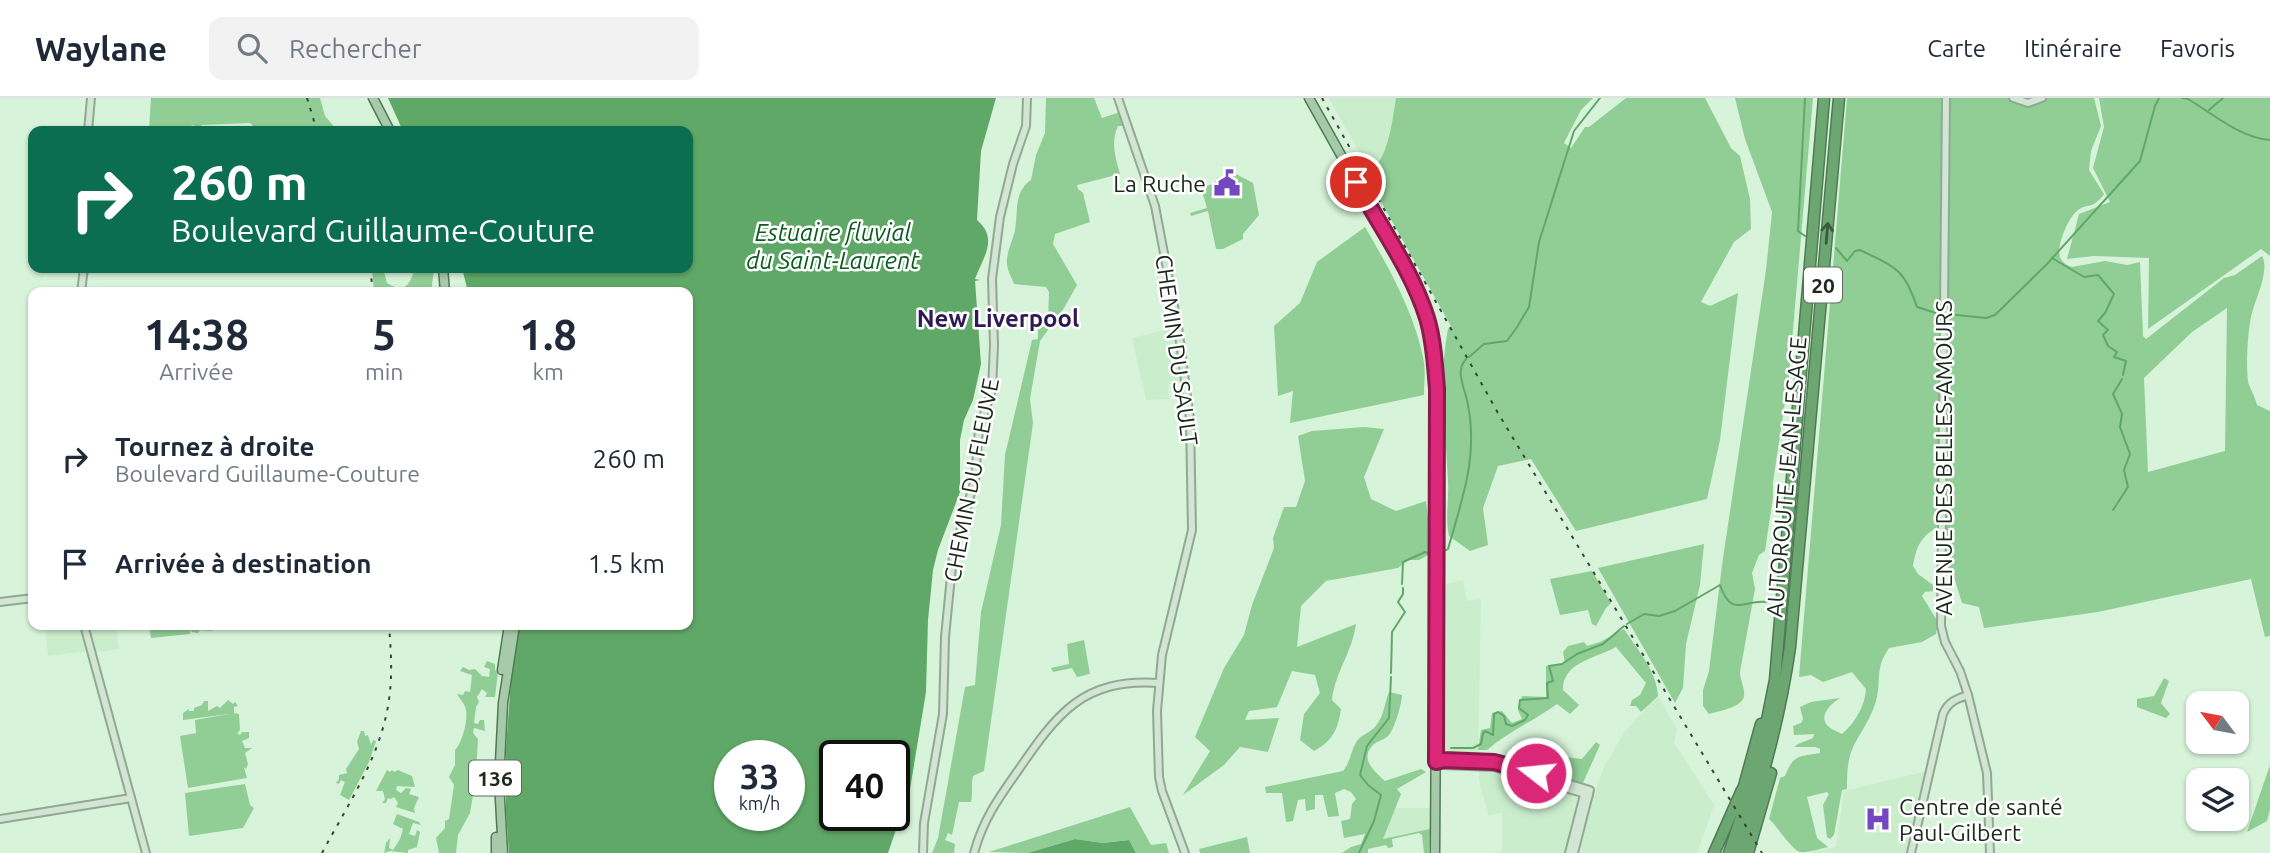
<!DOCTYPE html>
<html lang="fr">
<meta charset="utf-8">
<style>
body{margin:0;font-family:Ubuntu,sans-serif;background:#f2f2f3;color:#1f2937;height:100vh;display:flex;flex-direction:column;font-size:26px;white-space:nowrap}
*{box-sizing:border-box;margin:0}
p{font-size:23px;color:#747a83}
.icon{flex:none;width:38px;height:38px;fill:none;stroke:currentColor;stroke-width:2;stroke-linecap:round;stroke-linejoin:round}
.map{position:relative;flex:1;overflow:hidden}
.details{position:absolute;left:28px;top:189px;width:665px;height:343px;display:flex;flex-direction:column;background:#fff;border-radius:14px;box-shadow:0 2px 5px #0004}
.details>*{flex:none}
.guide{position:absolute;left:28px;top:28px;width:665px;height:147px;border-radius:14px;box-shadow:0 2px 5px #0004;background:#0b6e4f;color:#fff;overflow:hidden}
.needle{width:46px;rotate:302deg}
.fabs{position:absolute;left:2186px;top:593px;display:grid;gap:14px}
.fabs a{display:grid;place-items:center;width:63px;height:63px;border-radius:14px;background:#fff;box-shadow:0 2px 5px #0004;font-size:35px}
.speed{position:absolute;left:714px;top:642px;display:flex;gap:14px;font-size:35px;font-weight:700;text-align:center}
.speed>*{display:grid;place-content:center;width:91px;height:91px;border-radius:50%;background:#fff;box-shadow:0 2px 5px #0004;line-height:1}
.speed small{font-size:18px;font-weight:400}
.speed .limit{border:4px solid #111;border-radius:10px;background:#fff;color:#111}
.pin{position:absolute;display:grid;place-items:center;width:60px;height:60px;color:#fff;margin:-30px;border:4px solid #fff;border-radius:50%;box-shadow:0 2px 7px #0007}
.me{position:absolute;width:77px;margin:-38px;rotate:286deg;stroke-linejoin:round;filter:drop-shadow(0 0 5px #0008)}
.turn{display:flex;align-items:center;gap:24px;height:147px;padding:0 28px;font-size:32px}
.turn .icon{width:91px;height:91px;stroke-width:2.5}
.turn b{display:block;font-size:49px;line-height:60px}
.eta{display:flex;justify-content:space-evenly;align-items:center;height:119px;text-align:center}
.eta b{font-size:42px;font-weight:700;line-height:49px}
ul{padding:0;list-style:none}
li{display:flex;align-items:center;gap:21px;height:105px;padding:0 28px}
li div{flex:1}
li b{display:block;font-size:26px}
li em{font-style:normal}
header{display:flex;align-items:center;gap:42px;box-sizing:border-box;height:98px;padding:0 35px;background:#fff;border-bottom:2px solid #e0e1e3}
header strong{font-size:33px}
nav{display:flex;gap:38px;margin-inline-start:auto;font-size:24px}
.search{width:490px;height:63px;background:#f2f2f3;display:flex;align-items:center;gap:18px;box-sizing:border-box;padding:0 24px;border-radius:14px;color:#747a83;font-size:26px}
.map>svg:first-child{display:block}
.built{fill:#caedcc}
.green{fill:#91ce96;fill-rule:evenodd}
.water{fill:#60a868;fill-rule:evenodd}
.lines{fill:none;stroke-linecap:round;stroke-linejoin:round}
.stream{stroke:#60a868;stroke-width:2}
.secondary-casing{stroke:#90aa91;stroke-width:10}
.primary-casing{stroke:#507a54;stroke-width:11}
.highway-casing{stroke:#507a54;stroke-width:13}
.secondary{stroke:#d3e5d4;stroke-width:6}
.primary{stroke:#a7caaa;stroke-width:8}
.highway{stroke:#6ca771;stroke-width:10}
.rail{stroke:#384539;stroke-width:2;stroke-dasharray:3.5 7;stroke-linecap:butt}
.oneway{stroke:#3c5a3f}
.route-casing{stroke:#8e194d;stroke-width:18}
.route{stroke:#db2777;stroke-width:12}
.labels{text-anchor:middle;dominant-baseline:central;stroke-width:5;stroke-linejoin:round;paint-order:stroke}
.shield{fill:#fff;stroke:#606861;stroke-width:2}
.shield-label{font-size:21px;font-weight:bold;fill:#1c271d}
.poi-label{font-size:23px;fill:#1c271d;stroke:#fff;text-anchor:end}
.street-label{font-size:23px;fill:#1c271d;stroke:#fff}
.water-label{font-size:24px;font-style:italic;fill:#0c5c20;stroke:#fff}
.neighbourhood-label{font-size:24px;font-weight:bold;fill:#2f1a53;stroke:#fff}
</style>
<header>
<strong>Waylane</strong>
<div class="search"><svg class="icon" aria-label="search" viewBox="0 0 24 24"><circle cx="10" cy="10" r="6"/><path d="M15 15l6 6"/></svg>Rechercher</div>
<nav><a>Carte</a><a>Itinéraire</a><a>Favoris</a></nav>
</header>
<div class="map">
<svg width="2270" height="755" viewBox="0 0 2270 755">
<rect width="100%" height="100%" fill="#d7f3d9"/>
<g class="built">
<polygon points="1329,0 1397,0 1385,53 1377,70 1371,74"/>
<polygon points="1178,229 1186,283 1168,286 1169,301 1146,302 1132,240"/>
<polygon points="1463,482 1467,503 1481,501 1478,657 1445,657 1446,486"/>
<polygon points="45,527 116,527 119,551 96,554 88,541 88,553 48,558"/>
<polygon points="1658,598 1677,631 1674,645 1714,707 1697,755 1580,755 1591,705 1604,669 1625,633"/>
<polygon points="1479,671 1488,671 1579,699 1581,703 1568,755 1493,755 1502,753 1502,715 1488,717 1479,682"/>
<polygon points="1928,673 1909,755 1809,755 1836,749 1844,693"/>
<polygon points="1393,710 1430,710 1430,732 1380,742"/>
</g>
<g class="green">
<polygon points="151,0 320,0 325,18 338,33 258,33 250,25 201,27 202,29 198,33 194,33 194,27 174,33 149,33"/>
<path d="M1046 0H1094L1102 20 1120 14 1125 28H1118C1110 45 1116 60 1120 76L1077 87 1078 91 1083 95 1090 124 1055 136 1053 146 1077 187 1064 210 1040 243 1030 301 1033 325 984 673 973 678C971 687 973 695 971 704H959L952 737 948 735 945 742 955 746 954 755H932L938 740 965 589 975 587 981 514 1001 427 1005 357 1032 242 1038 241V221H1048L1049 194 1046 189 1014 186C1012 180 1007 172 1007 165 1006 155 1013 142 1015 132 1018 114 1014 93 1031 82L1036 57 1045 35Z"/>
<path d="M1396 0H1593L1581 12 1564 45 1571 50 1585 29H1589L1626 0H1705L1731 50 1740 58 1750 101 1751 131 1734 144 1701 204 1710 208 1738 195 1720 342 1707 401 1576 433 1531 361 1498 368 1483 410 1488 447 1470 453 1449 438C1445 421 1449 402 1448 384 1446 333 1438 281 1448 231L1451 228 1366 77C1388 65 1392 24 1396 0Z"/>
<path d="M1735 0H1813L1789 278 1773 384V399L1765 453 1759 457 1752 475 1755 491 1740 574C1740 582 1745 590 1744 598 1743 609 1719 613 1709 616L1703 608V592L1709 573 1722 467 1766 172 1772 114 1745 41Z"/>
<path d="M1847 0H2094L2101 28 2091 53 2089 72 2104 96C2092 113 2087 104 2077 113 2068 120 2056 149 2060 159 2062 165 2067 167 2072 169L2105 163 2127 167 2140 164 2143 238 2146 241 2224 180 2235 177 2262 158C2270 172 2256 199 2252 215 2248 228 2245 275 2249 287 2252 294 2255 299 2257 307L2270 313V538L2265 539 2251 481 2098 514 1984 530 1979 509 1962 505 1952 473 1947 469 1946 424C1924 436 1917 443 1913 468L1918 476 1933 487V493L1925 494 1922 498 1938 524 1936 536 1922 544 1889 550C1874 572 1882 582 1876 603 1871 620 1862 632 1854 647 1847 661 1847 676 1847 691L1842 692 1834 737 1830 741 1827 739 1823 707 1829 696 1827 694 1807 699 1817 740 1828 749C1820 751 1807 755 1800 754 1792 752 1777 728 1769 721L1780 680 1785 678C1794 656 1798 659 1820 655V651L1815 649H1794L1798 646 1813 640 1814 636 1794 637 1793 628 1801 625 1803 621 1800 609 1811 604 1840 600C1830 606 1815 621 1832 631 1835 633 1839 634 1842 636 1855 625 1865 608 1866 591L1852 574 1823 584 1811 577 1799 579ZM2227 210 2225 353 2148 374 2144 280 2192 234Z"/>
<polygon points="2099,0 2270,0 2270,158 2261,151 2148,231 2149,160 2094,158 2067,161 2079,116 2110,104 2093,70 2104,29"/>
<polygon points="1236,76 1253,85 1259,117 1243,136 1243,141 1223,151 1216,151 1208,113 1191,118 1190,115 1207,110 1201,90 1215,85 1217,80"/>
<path d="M1365 129C1389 170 1413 212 1423 259 1426 271 1424 285 1424 297L1290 325 1293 293 1278 298 1274 228 1300 205 1317 164Z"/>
<path d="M372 170H383L387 185C405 197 410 186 415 170H430L434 172 431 194H374Z"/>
<path d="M1364 329 1384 331 1364 379 1371 401 1396 413 1426 403 1432 455 1419 462H1408L1398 470 1326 483 1301 508 1297 549 1356 526C1352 555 1335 574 1332 602L1341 611C1338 631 1333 643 1314 653L1300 642 1304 616 1320 595 1315 577 1292 573 1277 609 1249 613 1245 622 1279 620 1268 654 1240 649 1224 667 1183 697 1210 653 1195 639 1224 570 1244 537 1252 507 1274 450 1273 440 1284 409H1296L1305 383 1298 338 1312 333Z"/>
<polygon points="1704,446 1700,487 1686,546 1683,590 1675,605 1598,470"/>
<polygon points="1592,473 1611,505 1606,510 1596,528 1592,526 1588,512 1560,517 1550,481"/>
<polygon points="149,527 215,527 212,533 200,532 198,535 192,534 190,532 190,536 151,540"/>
<path d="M1624 531C1637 551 1657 573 1658 598L1641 614 1636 608H1630L1632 602 1640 597 1646 585 1616 549C1597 560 1562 564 1563 592L1579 607 1570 616 1557 606C1534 623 1507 634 1487 652H1478L1481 632 1490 630 1492 615 1502 613 1512 625 1522 621 1518 612 1522 598 1546 599V568L1565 565 1563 554 1568 548 1584 544 1587 548 1600 544Z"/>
<polygon points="1084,542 1090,576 1077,579 1072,570 1053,574 1051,570 1069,566 1067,546"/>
<path d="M487 563 495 566V572L498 574 495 599H485L487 595 482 591 477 599 479 604 476 609 474 625 478 626 480 622H484L485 633 474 630 473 635 478 641 476 676 471 678V685L475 686 470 715 458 737 456 755H439L436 740 445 730V723L449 721 454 687 449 679 455 667V652C462 645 468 623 466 612 465 606 460 601 457 596L463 597 465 593 470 594 472 577 460 573 463 569 469 572 475 571 482 578 489 579 490 571 484 569Z"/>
<polygon points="2164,580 2169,583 2161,605 2170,616 2166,620 2137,609 2137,601 2154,598"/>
<path d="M1389 594 1402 597C1402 605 1394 633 1388 638 1384 642 1377 643 1373 647 1359 661 1375 674 1385 683L1421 671 1426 674 1397 691 1401 696 1383 741 1430 731 1429 755H1424L1422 737 1419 735 1392 741 1393 749 1388 750 1386 747 1368 751V755H1342L1351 749 1361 746 1365 736 1344 740 1341 723 1350 721 1352 706 1356 701 1351 694 1344 691 1335 695 1339 718 1328 719 1323 697H1315V711L1306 713 1305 701 1298 702 1293 723 1286 724 1282 695H1266L1265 689 1343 673C1351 663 1350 654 1357 643 1361 637 1369 635 1374 630 1384 620 1384 606 1389 594Z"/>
<polygon points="228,602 233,606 235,604 238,608 234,609 234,615 239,616 240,632 237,635 240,637 242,634 249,634 249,640 242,643 245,650 252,650 245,655 248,666 246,671 244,669 247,680 188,690 180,638 196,635 195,622 229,616 183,622 183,615 189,611 189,613 194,613 194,610 202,607 204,603 208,603 208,613 217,608 220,610"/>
<polygon points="361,633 364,633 365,638 368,637 371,647 373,642 376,643 369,664 349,702 340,697 345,684 341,682 339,686 336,685 339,681 339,677 347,675 346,671 359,651 357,644"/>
<polygon points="1596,644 1600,647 1582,687 1538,670 1542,653 1548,651 1558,658 1582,661"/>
<polygon points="2270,667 2270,712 2267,723 2247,734"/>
<polygon points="387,672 390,674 392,672 394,674 398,672 412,678 415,689 397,688 396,692 401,695 406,690 411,691 409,696 419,699 414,710 415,715 396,709 398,705 394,699 391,701 388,700 386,705 382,705 385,701 383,693 376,693"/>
<polygon points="245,686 250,707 254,710 243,730 189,738 185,695"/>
<polygon points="1130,709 1151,747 1166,745 1169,755 1136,755 1129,742 1103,745 1075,741 1028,755 989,754"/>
<polygon points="397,716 419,724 421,727 413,725 409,736 415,738 417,732 420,734 417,749 408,752 408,755 390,753 384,755 386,745 390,740 389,750 393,752 400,741 403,731 393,726"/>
<polygon points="1247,739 1250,755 1200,755 1199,751"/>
</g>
<g class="water">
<path d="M388 0H996L981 53 977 122C999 141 983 159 975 181L980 182 975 183 981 266 973 302 964 322 960 342V394L938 452 933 472 928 522 926 594 910 691 888 755H509L506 714V650L511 582 520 527H688V194H468L462 170H688V33H403ZM730 658H789V718H730ZM835 658H894V718H835Z"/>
<polygon points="1075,741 1103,745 1129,742 1136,755 1028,755"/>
</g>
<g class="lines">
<g class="stream">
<path d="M2182 0 2188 1C2213 16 2241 40 2270 42"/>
<polyline points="2209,12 2223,0"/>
<polyline points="1805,138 1798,133 1805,0"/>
<path d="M1836 150 1847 163 1855 153 1860 152C1895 169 1904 170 1917 209L1939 216"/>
<polyline points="2052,160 2084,179 2098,177 2114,196 2105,215 2098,223 2108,232 2103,237 2108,248 2117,254 2114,259 2126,263 2123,277"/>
<polyline points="1947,216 1986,220 1995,217 2047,166 2140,63 2155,8 2159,0"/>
<polyline points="1469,259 1484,246 1507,243 1517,229 1529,209 1539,144 1574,33 1600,0"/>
<polyline points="2113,412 2128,389 2124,372 2130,356 2120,329 2122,316 2113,296 2122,281"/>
<path d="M1439 456 1448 451C1463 398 1479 357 1467 302 1464 289 1455 272 1466 261"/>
<polyline points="1402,486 1403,464 1425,454 1431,456"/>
<path d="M1627 526 1644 516 1659 518 1675 513 1720 487C1732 521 1743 501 1767 504"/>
<polyline points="1391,575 1392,534 1405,514 1398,504 1403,496 1403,490"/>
<polyline points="1451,650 1473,650 1481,646 1483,635 1485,633 1493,637 1494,616 1498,614 1504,618 1506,626 1512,628 1525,622 1528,617 1519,610 1520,602 1548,600 1547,585 1553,583 1549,568 1562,566 1577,556 1603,546 1624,528"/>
<polyline points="1359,755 1374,723 1381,697 1368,687 1360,677 1367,648 1389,620 1391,579"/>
</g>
<g class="secondary-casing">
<g id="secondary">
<polyline points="1118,0 1155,108 1178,229 1190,321 1192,432 1162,557 1157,613 1159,679 1162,693 1185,755"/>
<polyline points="1946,0 1941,528 1945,544 1960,573 1968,597 1987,675 1990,755"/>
<polyline points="2013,0 2028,5 2042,0"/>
<polyline points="88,33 91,0"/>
<polyline points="81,194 84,170"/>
<polyline points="0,504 33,500"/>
<polyline points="84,527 146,755"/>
<polyline points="1436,664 1443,662 1500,665 1590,692 1574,755"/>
<polyline points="1436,664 1443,667 1494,669 1589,697"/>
<polyline points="0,721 131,700"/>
<polyline points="923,755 924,725 943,616 945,539 953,458 975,381 979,331 992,292 994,247 992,181 1000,119 1013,66 1026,28 1027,0"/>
<path d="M974 755C983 722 998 701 1017 674 1057 616 1082 580 1159 585"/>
<polyline points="1569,755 1585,693"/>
<path d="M1911 755 1943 616C1948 604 1956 601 1968 597"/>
</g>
</g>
<g class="primary-casing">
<g id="primary">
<polyline points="373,0 390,33"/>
<path d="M1309 0 1416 191C1429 225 1434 255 1438 291L1435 755"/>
<polyline points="443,170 445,194"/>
<polyline points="502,572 509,527"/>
<polyline points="496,739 496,755"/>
<polyline points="503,755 499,684 503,605 515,527"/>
</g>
</g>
<g class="highway-casing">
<g id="highway">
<polyline points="1741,699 1761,626"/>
<polyline points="1714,755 1742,692"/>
<polyline points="1729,755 1758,667 1775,582 1824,0"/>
<path d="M1739 755C1761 687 1780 620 1790 549L1839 0"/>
<polyline points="1748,755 1771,675"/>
</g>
</g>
<use href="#secondary" class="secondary"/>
<use href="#primary" class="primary"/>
<use href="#highway" class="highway"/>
<g class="rail">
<polyline points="307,0 317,33"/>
<polyline points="1322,0 1498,315 1762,755"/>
<polyline points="370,170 373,194"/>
<path d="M322 755C347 708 379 661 388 608 393 580 391 554 389 527"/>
</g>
</g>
<defs><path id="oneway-shaft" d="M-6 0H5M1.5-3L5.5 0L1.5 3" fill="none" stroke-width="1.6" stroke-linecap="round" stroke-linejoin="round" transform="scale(1.75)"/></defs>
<use class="oneway" href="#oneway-shaft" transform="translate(1827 135) rotate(-85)"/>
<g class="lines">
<g class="route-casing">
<path id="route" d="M1356 84C1380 129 1412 172 1427 220 1434 243 1435 268 1437 291L1436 664 1443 662 1494 664 1536 675"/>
</g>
<use href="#route" class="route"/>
</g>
<defs>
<g id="civic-bare" transform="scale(2.1)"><path d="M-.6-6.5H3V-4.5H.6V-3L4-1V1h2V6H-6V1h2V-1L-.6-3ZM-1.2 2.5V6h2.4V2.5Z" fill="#7347bf" stroke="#fff" stroke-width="2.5" paint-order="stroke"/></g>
<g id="hospital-bare" transform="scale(2.1)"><path d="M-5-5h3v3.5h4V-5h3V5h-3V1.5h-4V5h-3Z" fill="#7347bf" stroke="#fff" stroke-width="2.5" paint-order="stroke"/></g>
</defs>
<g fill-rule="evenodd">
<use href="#civic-bare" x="1227" y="85"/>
<use href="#hospital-bare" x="1878" y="721"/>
</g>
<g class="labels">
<g class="shield">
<rect x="1804" y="169.5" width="38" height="35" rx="5"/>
<rect x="469" y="662.5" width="52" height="35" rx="5"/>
</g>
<g class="shield-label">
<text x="1823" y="187">20</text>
<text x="495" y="680">136</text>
</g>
<g class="poi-label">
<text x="1206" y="85">La Ruche</text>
<text x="1899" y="708" text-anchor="start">Centre de santé<tspan x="1899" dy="26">Paul-Gilbert</tspan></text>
</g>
<g class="street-label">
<text transform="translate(1177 252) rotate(82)">CHEMIN DU SAULT</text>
<text transform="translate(1943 360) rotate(-90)">AVENUE DES BELLES-AMOURS</text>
<text transform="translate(1786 379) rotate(-85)">AUTOROUTE JEAN-LESAGE</text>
<text transform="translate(971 382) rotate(-79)">CHEMIN DU FLEUVE</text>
</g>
<g class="water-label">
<text x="833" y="134">Estuaire fluvial<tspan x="833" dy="28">du Saint-Laurent</tspan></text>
</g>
<g class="neighbourhood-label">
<text x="998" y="220">New Liverpool</text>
</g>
</g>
</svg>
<div class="fabs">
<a><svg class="needle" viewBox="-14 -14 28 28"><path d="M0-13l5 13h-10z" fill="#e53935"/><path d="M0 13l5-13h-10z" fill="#747a83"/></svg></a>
<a><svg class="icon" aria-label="layers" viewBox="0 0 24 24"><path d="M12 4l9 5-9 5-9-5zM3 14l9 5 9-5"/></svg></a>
</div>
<div class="speed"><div>33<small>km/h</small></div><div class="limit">40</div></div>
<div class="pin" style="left:1356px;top:84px;background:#d93025"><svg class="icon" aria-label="arrive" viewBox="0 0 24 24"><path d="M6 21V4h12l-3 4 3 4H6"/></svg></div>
<svg class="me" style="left:1536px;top:675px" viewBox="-20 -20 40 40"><circle r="17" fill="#db2777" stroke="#fff" stroke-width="3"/><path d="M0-11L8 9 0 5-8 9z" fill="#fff"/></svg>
<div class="guide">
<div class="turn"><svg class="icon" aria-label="right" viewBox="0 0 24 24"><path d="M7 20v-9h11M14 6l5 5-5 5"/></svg><div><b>260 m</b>Boulevard Guillaume-Couture</div></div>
</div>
<section class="details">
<div class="eta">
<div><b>14:38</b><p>Arrivée</p></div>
<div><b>5</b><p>min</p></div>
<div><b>1.8</b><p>km</p></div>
</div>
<ul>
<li><svg class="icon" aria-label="right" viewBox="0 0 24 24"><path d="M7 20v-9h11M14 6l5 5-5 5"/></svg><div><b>Tournez à droite</b><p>Boulevard Guillaume-Couture</p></div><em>260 m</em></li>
<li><svg class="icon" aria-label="arrive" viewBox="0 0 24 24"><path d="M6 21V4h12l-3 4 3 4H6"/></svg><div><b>Arrivée à destination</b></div><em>1.5 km</em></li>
</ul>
</section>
</div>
